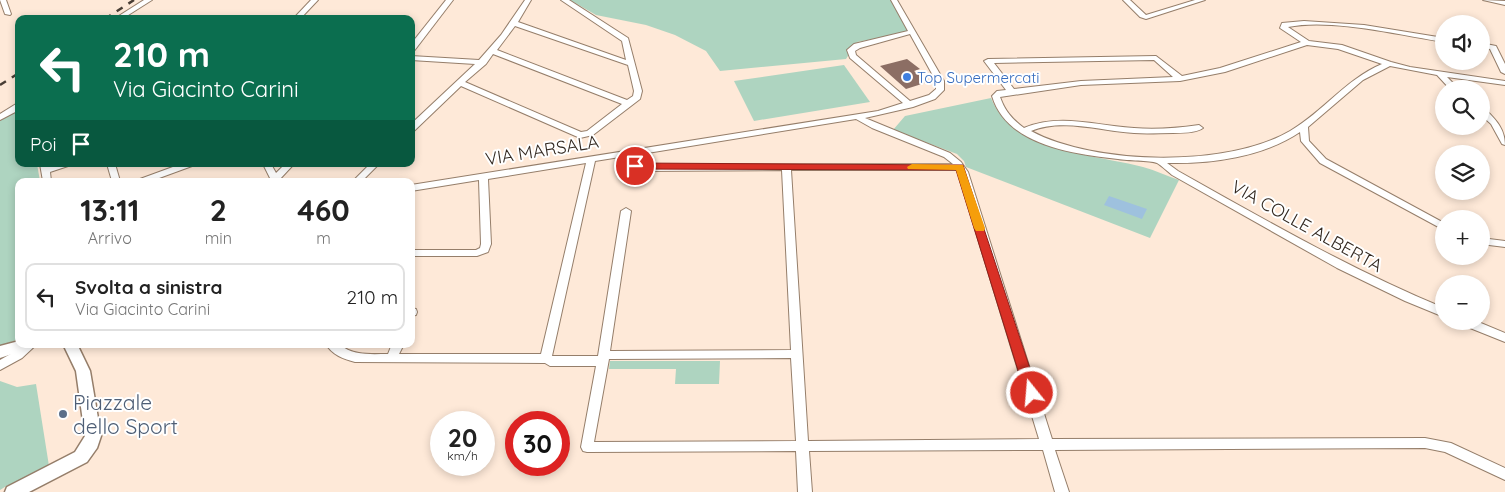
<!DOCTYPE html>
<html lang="it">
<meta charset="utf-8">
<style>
body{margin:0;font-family:Quicksand,sans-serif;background:#f6f6f6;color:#222;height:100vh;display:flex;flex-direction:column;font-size:19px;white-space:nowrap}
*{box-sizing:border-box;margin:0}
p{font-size:16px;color:#767676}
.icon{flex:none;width:28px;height:28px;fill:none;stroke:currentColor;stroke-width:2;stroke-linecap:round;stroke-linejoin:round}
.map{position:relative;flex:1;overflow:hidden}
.sheet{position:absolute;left:15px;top:178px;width:400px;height:170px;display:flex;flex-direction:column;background:#fff;border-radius:10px;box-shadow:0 2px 8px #0003}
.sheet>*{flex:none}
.top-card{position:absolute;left:15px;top:15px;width:400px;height:152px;border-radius:10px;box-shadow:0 2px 8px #0003;background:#0b6e4f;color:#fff;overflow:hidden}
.controls{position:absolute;left:1435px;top:15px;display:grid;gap:10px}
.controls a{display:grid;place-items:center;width:55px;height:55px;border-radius:50%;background:#fff;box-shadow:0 2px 8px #0003;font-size:25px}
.speed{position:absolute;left:430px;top:411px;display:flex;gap:10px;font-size:25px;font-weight:700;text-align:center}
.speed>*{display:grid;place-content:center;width:65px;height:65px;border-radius:50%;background:#fff;box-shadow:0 2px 8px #0003;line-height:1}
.speed small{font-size:12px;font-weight:400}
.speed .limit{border:8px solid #d22;background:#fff;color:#111}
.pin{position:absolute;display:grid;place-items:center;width:42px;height:42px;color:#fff;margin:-21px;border:2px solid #fff;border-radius:50%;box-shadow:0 1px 5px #0007}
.me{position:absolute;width:55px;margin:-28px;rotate:343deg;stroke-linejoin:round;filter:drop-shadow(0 0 4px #0008)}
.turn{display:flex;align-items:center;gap:18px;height:105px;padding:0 15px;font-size:22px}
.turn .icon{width:65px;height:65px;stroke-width:2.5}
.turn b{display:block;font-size:35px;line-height:42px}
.then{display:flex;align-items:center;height:48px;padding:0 15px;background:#0003;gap:10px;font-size:19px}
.eta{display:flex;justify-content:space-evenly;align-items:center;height:85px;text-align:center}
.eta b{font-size:30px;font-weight:700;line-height:35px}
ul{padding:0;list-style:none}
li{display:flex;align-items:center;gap:15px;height:68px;margin:0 10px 8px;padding:0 5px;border:2px solid #e0e0e0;border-radius:10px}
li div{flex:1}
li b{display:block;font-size:19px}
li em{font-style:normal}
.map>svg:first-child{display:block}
.green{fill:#aed4c0}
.water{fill:#9ec1de}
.building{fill:#8c6e64}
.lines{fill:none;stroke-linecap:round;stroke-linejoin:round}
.minor-casing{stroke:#957e6a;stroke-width:2}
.tertiary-casing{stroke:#957e6a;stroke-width:3}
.minor{fill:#fff;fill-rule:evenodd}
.tertiary{fill:#fff;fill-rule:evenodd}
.rail{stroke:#493e35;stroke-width:2.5;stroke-dasharray:7 7;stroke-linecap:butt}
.route{fill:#d93025;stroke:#8d1f18}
.slow{fill:#f59e0b}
.shop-dot{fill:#3f7fe0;stroke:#fff;stroke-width:2}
.service-dot{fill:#5c6f8a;stroke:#fff;stroke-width:2}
.labels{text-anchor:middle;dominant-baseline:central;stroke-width:4;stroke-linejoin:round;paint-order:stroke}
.far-shop-label{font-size:15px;fill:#366cbe;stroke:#fff;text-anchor:start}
.street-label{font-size:18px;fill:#332921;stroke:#fff}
.near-service-label{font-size:21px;fill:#4e5e75;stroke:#fff;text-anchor:start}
</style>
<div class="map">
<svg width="1505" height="492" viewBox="0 0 1505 492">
<rect width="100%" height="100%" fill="#fee9d8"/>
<g class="green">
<polygon points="570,0 894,0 911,32 857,42 846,59 720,71 706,51 675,35 646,25 596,15"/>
<polygon points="844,65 870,102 754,121 734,81"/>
<path d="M991 98C1012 152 1094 154 1143 167 1155 170 1167 176 1179 180L1150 238 966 167 964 161 957 154 893 130 905 116Z"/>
<polygon points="19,109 19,164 37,164 40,181 19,181 19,339 0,346 0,121"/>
<polygon points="610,361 720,361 719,384 675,384 676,369 609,369"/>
<polygon points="0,381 17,387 36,384 49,466 10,487 8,485 0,490"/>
</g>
<polygon class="water" points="1109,196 1147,209 1142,219 1104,205"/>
<polygon class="building" points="907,59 920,69 914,71 928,82 906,89 880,66"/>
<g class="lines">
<g class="minor-casing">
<g id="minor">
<polygon points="0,0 6,0 11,14 10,15 5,14"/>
<polygon points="144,0 152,0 122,19 114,19"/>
<polygon points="311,0 318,0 300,19 293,19"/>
<polygon points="446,0 453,0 414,51 411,51 411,44"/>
<path d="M525 0H531L518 22 626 60 622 41 561 0H569L628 38 642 91 640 99 593 135 580 138 461 86 414 131H411V124L475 64 411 60V56L479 60 501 35ZM515 26 628 65 634 91 633 96 627 100 497 50ZM493 54 622 104 587 131 581 132 465 82 486 64Z"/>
<path d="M891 0H897L944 81V90L935 99 913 107 865 118 950 153 961 162 968 172 1052 439 1425 438 1451 443 1505 468V480L1445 452 1425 448 1055 450 1069 492H1055L1043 450 809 451 812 492H798L796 451 587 452 583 451 581 447 596 366H550L545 363 355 362C344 359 332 355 326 344H339C353 356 370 354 388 354L392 344H404L399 354H541L586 163 488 179 491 244 488 252 477 256H411V250H476L480 248 481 244 479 180 411 191V185L878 111 903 103 850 58 847 50 854 44 908 31ZM910 34 936 81V89L929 95 910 101 856 55 855 51 860 48ZM856 119 872 128 944 157 953 164 641 165 629 156ZM620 157 639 171 782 170 791 350 610 351 631 211 626 208 621 211 598 356H552L595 161ZM791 170H957L1039 439 808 441ZM791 358 796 441 594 442 609 359Z"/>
<polygon points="1123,0 1130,0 1146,15 1195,0 1205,0 1146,19 1140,17"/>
<polygon points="1483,0 1505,1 1505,5"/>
<path d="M1304 21 1364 25 1444 38V42C1399 35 1331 18 1288 27L1309 41 1342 45 1391 62 1410 67 1505 81V85L1447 77 1459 89H1450L1437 75 1390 66 1363 80 1308 127 1309 141 1326 159 1444 223V230L1320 163 1301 141 1300 132C1263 157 1211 164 1167 163L1178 171C1265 220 1352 270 1444 308V317L1405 301 1337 268 1172 175C1167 171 1162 166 1157 163 1150 160 1127 161 1118 159 1074 154 1007 146 992 96L997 91 1006 90 984 61 988 59 1156 56 1182 76 1220 68 1301 42 1280 28 1282 23ZM1307 45 1338 49 1382 64C1346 79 1323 112 1290 131 1227 168 1094 165 1031 131 1063 118 1100 131 1134 133 1147 134 1160 133 1173 133 1182 133 1196 133 1203 128L1199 125C1178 128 1155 130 1134 128 1096 126 1061 113 1024 128 1012 119 1005 111 1000 97L1081 85 1180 81 1225 72ZM1154 60 1173 77 1081 81 1014 89 994 63Z"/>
<polygon points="1481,43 1496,46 1505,64 1505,74 1501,72 1490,49 1481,47"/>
<polygon points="16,104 19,104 19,110 0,120 0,114"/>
<path d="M1481 108H1484C1495 119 1505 128 1505 145L1502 144 1491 124 1481 115Z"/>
<polygon points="40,164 48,164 49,167 57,164 69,164 68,166 50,172 51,181 43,181"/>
<polygon points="107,164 115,164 120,181 112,181"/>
<polygon points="181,164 193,164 192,166 151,181 138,181 140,179"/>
<polygon points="263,164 271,164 276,173 285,164 294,164 280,179 280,181 265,181 270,178"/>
<polygon points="370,164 379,164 362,181 353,181"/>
<polygon points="1481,238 1505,241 1505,247 1481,244"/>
<polygon points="411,308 416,309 417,312 416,315 411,316"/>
<polygon points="1459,321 1476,321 1505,333 1505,342 1460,324"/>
<polygon points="24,344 37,344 22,358 0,370 0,360 14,352"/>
</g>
</g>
<g class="tertiary-casing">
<g id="tertiary">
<polygon points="19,341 19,344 32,344 30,348 0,358 0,346"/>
<polygon points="63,344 77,344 90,371 101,436 97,448 87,462 29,492 5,492 7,487 75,452 85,436 76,371"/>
</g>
</g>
<use href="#minor" class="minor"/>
<use href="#tertiary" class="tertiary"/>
<g class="rail">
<polyline points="105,19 134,0"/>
<polyline points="0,85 19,73"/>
</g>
</g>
<polygon class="route" points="635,163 963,165 1038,393 1036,397 1032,398 1027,397 1025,393 956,170 632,169 632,164"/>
<polygon class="slow" points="912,164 963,165 985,228 984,231 976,231 974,228 956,170 908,169 907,167"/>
<circle class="shop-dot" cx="907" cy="77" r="5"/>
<circle class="service-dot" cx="63" cy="414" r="5"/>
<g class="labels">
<g class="far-shop-label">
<text x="917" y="77">Top Supermercati</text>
</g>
<g class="street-label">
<text transform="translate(542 150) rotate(-9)">VIA MARSALA</text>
<text transform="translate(1307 226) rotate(29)">VIA COLLE ALBERTA</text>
</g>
<g class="near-service-label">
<text x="73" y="402">Piazzale<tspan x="73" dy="24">dello Sport</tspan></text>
</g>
</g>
</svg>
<div class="controls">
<a><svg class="icon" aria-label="sound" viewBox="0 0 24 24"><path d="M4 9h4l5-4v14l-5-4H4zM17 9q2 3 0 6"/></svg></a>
<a><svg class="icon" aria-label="search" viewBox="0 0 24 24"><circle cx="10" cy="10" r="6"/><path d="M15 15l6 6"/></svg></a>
<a><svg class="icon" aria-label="layers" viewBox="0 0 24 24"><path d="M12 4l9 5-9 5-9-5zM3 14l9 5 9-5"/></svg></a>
<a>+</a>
<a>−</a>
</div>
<div class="speed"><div>20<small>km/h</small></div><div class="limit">30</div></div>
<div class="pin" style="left:635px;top:166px;background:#d93025"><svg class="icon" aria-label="arrive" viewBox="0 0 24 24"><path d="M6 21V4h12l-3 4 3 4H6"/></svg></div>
<svg class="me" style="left:1032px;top:393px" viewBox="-20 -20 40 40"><circle r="17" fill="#d93025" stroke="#fff" stroke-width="3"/><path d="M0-11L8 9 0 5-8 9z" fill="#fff"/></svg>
<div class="top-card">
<div class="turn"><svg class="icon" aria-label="left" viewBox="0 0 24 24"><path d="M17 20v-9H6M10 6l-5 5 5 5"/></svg><div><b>210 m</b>Via Giacinto Carini</div></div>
<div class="then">Poi<svg class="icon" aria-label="arrive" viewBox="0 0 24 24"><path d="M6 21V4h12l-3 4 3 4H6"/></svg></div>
</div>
<section class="sheet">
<div class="eta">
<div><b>13:11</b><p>Arrivo</p></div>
<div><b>2</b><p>min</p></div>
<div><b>460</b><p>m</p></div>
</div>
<ul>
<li><svg class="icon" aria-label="left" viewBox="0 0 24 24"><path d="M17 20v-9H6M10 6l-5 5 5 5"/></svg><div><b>Svolta a sinistra</b><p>Via Giacinto Carini</p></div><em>210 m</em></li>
</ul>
</section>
</div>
